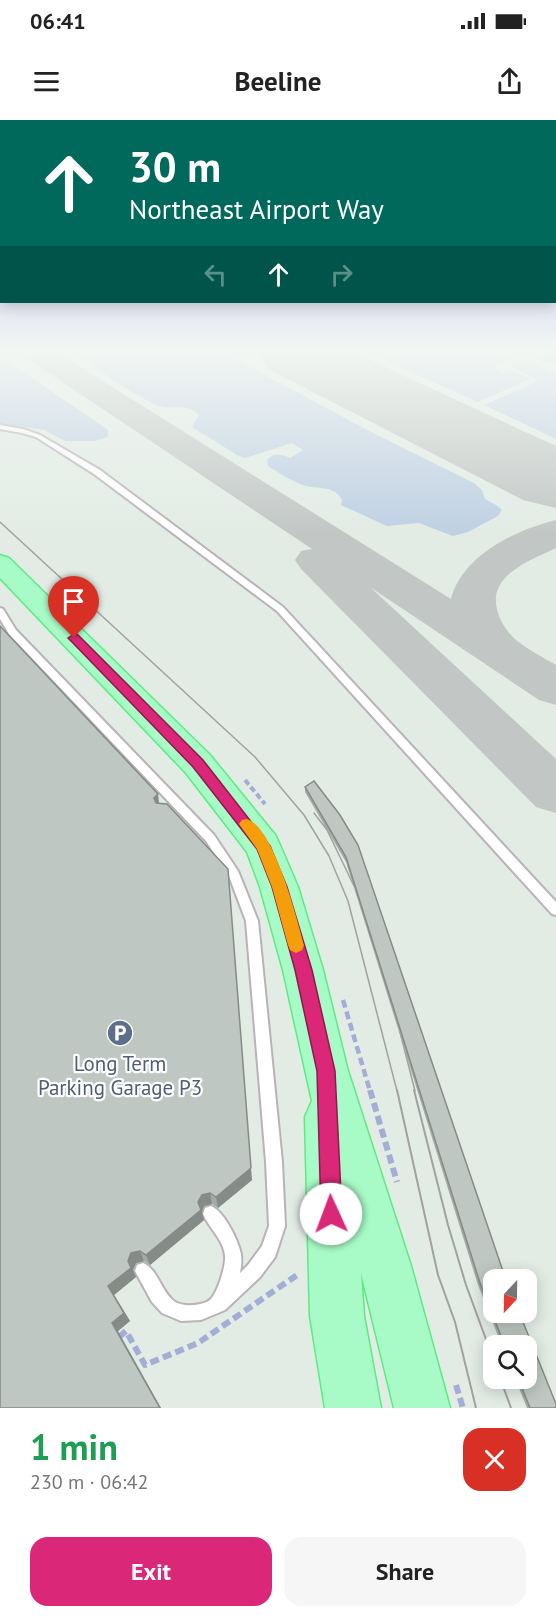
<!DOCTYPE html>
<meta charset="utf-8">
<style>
body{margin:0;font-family:"PT Sans",sans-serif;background:#f6f6f6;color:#222;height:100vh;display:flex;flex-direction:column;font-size:22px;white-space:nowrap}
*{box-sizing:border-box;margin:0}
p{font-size:20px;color:#767676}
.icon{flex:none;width:33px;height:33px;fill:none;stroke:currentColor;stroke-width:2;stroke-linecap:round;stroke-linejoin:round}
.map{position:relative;height:1288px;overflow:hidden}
.drawer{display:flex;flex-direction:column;background:#fff;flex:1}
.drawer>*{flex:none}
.top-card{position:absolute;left:0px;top:0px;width:556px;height:183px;box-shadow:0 3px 15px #0003;background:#00695c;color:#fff;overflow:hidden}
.needle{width:39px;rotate:202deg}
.fabs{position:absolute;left:483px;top:1149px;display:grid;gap:12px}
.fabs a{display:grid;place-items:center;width:54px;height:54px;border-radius:12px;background:#fff;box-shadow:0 3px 15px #0003;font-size:30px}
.pin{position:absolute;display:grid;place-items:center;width:51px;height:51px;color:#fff;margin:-62px -26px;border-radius:50% 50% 50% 0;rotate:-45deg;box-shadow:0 0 6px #0007}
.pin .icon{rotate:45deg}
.me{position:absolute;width:66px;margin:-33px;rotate:358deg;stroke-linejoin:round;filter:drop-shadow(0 0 4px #0008)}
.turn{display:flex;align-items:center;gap:21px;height:126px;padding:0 30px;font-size:27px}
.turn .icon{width:78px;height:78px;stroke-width:2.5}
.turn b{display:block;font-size:42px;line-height:51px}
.lanes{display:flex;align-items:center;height:57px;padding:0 30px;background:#0003;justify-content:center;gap:30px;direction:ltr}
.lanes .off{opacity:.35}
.round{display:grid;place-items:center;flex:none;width:63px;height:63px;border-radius:18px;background:#f6f6f6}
.overview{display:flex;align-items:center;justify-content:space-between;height:102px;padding:0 30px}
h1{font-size:36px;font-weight:700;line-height:45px;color:#1e9e55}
.primary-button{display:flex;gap:12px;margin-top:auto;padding:12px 30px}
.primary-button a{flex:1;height:69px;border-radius:18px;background:#db2777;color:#fff;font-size:24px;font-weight:700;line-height:69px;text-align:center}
.primary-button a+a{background:#f6f6f6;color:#222}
.status{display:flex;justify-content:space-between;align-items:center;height:42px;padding:0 30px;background:#fff;direction:ltr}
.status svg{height:16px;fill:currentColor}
header{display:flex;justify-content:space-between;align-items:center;height:78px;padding:0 30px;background:#fff;font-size:27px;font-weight:700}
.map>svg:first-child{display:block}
.green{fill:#bfd0e3}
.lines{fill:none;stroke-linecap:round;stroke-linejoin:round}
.taxiway{fill:#c2c6c4;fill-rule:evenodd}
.runway{fill:#c2c6c4;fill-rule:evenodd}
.service-casing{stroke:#b9b2b8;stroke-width:4}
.primary-casing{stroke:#5ceb80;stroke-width:3}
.path-far2{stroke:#a3add5;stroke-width:4;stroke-dasharray:6 3;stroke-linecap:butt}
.path-far1{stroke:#a3add5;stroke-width:4.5;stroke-dasharray:8 4;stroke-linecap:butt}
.path{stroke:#a3add5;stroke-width:6;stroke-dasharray:9 4.5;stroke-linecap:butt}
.service{fill:#fff;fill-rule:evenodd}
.primary{fill:#a8fbc7;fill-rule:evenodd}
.tram-far1{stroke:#a3a0a2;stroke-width:1.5}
.tram{stroke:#a3a0a2;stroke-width:2}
.wall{fill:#a3aba6}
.shaded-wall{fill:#858b87}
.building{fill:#bec7c1;stroke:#858b87;stroke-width:1.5}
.route{fill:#db2777;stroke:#8e194d;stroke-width:1.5}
.slow{fill:#f59e0b}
.labels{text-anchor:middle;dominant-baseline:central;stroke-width:4.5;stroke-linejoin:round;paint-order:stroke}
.near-service-label{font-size:21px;fill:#4e5e75;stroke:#fff}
</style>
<div class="status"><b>06:41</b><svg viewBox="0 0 49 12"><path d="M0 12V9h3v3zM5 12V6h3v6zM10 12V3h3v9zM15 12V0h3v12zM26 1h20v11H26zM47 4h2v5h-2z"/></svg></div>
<header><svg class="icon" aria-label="menu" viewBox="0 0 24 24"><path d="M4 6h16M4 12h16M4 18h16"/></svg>Beeline<svg class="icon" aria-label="share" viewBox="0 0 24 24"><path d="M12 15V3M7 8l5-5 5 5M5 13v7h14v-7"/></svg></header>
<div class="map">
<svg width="556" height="1288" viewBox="0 0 556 1288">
<rect width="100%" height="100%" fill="#e2ece5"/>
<g class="green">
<path d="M73 233H224L371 312 474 363 482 370 485 379 496 385 502 390 498 396 468 412 453 416 419 403 387 406 341 385 342 380C334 364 317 370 303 365 291 361 279 353 268 346L267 340C274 332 281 334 290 338L303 330 292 323 245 338 237 335 192 307 199 295C186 281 171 292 156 285 127 271 100 250 73 233Z"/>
<polygon points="368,233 504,233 511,236 511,240 492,248 503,253 511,250 530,259 478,282"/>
<polygon points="0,236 108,310 108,317 95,321 65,321 44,310 0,303"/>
<polygon points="518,242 528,242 556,254 556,319 484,285 536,262 537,260 510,245"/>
</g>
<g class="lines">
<g class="taxiway">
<path d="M23 233H58L451 479C462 436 515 410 556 400V428C531 440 488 455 497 489 499 500 507 512 516 520 528 530 543 537 556 545V585L539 580 370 467 556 639V693L536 687 301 449 295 440 301 431 312 429 28 239Z"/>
<polygon points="535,233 556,233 556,244 540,239"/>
</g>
<polygon class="runway" points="258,233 354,233 556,326 556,388 523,380 268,249"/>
<g class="service-casing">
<g id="service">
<polygon points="0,305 23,309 40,315 100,350 283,487 556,782 556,795 552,794 277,491 94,354 36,317 22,313 0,309"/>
<path d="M0 488 3 489 16 510 214 715 238 751 258 801 282 1042 285 1106 275 1137 260 1157 225 1190 201 1200 181 1201 162 1193 152 1182 135 1151 137 1145 143 1143C158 1149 161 1172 175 1182 183 1187 204 1186 211 1179 218 1171 226 1146 225 1135 223 1119 209 1108 203 1094L205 1088 211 1086C224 1091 238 1120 241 1134 242 1141 241 1147 240 1153L248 1145 262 1126 269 1106 266 1042 246 801 229 756 206 721 9 514 0 499Z"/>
</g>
</g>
<g class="primary-casing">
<polygon id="primary" points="0,435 9,438 210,635 276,716 298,767 323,850 348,951 411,1146 450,1288 394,1288 361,1153 364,1196 381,1288 325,1288 310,1196 305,997 312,981 283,850 260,767 247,732 186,653 0,458"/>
</g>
<polyline class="path-far2" points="245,660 265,684"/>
<polyline class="path-far1" points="343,880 370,971"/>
<g class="path">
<polyline points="370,970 397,1062"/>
<polyline points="119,1217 126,1211 145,1245 198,1223 300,1153"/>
<polyline points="456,1265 463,1288"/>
</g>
<use href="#service" class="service"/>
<use href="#primary" class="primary"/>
<g class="tram-far1">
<polyline points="0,402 255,637 304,695 329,736 348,781 397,971"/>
<polyline points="314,693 327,710 354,766"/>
<polyline points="400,912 415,971"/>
</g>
<g class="tram">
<polyline points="397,970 438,1155 455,1202 476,1288"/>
<polyline points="414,970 448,1105 466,1165 494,1241"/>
<polyline points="500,1258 511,1288"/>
</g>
</g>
<g class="wall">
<polygon points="305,667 340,695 504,1154 556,1288 527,1288 515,1258 526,1258 526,1226 502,1226 478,1165 346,742 305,672"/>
<polygon points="159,684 252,1060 218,1088 212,1084 204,1086 202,1092 204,1100 150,1145 144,1141 136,1143 133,1150 136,1157 114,1175 130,1201 118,1211 0,1288"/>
</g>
<g class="shaded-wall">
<polygon points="158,674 160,691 154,678"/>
<polygon points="251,1048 252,1060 218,1088 216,1077"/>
<polygon points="210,1073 212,1084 204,1086 202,1092 204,1100 150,1145 146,1135 198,1082 202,1075"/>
<polygon points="140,1131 144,1141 136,1143 133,1150 136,1157 114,1175 130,1201 118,1211 161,1288 160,1288 112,1203 108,1166 131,1133"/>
</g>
<g class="building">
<polygon points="0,506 158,674 154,678 156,683 167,684 228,749 251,1048 216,1077 210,1073 202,1075 198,1082 201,1090 146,1135 140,1131 131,1133 128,1141 131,1148 108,1166 124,1193 112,1203 160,1288 0,1288"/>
<polygon points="314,661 340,695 358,725 506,1160 494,1160 494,1192 519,1192 556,1284 556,1288 530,1288 518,1258 526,1258 526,1226 505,1226 480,1163 346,737 305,667"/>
</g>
<linearGradient id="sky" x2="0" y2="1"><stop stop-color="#aeadf0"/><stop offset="0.56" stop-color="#f2f6f3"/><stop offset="1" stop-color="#f2f6f3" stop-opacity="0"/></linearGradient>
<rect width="556" height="413" fill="url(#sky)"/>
<polygon class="route" points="74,514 78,515 203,640 270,726 287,767 312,850 335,951 342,1094 339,1101 331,1104 324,1101 321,1094 317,951 295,850 272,767 257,729 193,647 70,520 68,518"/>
<path class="slow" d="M247 699C274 707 297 799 304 825L302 830 296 833 290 830 288 825 272 767 257 729 239 704 242 700Z"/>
<defs>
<g id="parking-disc" transform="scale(1.35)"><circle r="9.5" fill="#5c6f8a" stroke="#fff"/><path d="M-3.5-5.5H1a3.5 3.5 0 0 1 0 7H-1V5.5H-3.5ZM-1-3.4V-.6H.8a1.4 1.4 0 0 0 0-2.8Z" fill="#fff"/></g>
</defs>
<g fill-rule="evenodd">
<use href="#parking-disc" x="120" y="913"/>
</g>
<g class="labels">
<g class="near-service-label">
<text x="120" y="943">Long Term<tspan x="120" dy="24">Parking Garage P3</tspan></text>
</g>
</g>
</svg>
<div class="fabs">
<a><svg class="needle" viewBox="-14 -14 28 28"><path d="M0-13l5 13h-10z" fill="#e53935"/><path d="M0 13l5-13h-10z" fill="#767676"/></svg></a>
<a><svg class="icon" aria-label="search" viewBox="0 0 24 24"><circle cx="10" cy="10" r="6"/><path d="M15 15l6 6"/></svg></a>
</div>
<div class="pin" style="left:74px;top:518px;background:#d93025"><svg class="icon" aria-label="arrive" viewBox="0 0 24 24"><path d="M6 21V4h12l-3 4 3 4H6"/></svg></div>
<svg class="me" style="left:331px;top:1094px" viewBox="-20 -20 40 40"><circle r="19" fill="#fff"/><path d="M0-13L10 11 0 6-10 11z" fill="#db2777"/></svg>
<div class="top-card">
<div class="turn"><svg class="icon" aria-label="ahead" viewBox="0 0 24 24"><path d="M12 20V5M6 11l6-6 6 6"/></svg><div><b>30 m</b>Northeast Airport Way</div></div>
<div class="lanes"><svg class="icon off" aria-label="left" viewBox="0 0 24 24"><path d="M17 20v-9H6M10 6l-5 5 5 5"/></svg><svg class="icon" aria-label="ahead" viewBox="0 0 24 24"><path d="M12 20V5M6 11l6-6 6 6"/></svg><svg class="icon off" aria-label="right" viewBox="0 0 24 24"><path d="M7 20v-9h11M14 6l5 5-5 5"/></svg></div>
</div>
</div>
<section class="drawer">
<div class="overview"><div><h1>1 min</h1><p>230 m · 06:42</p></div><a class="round" style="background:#d93025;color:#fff"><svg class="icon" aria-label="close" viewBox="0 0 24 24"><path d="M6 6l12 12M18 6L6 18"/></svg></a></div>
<div class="primary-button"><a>Exit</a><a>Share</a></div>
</section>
